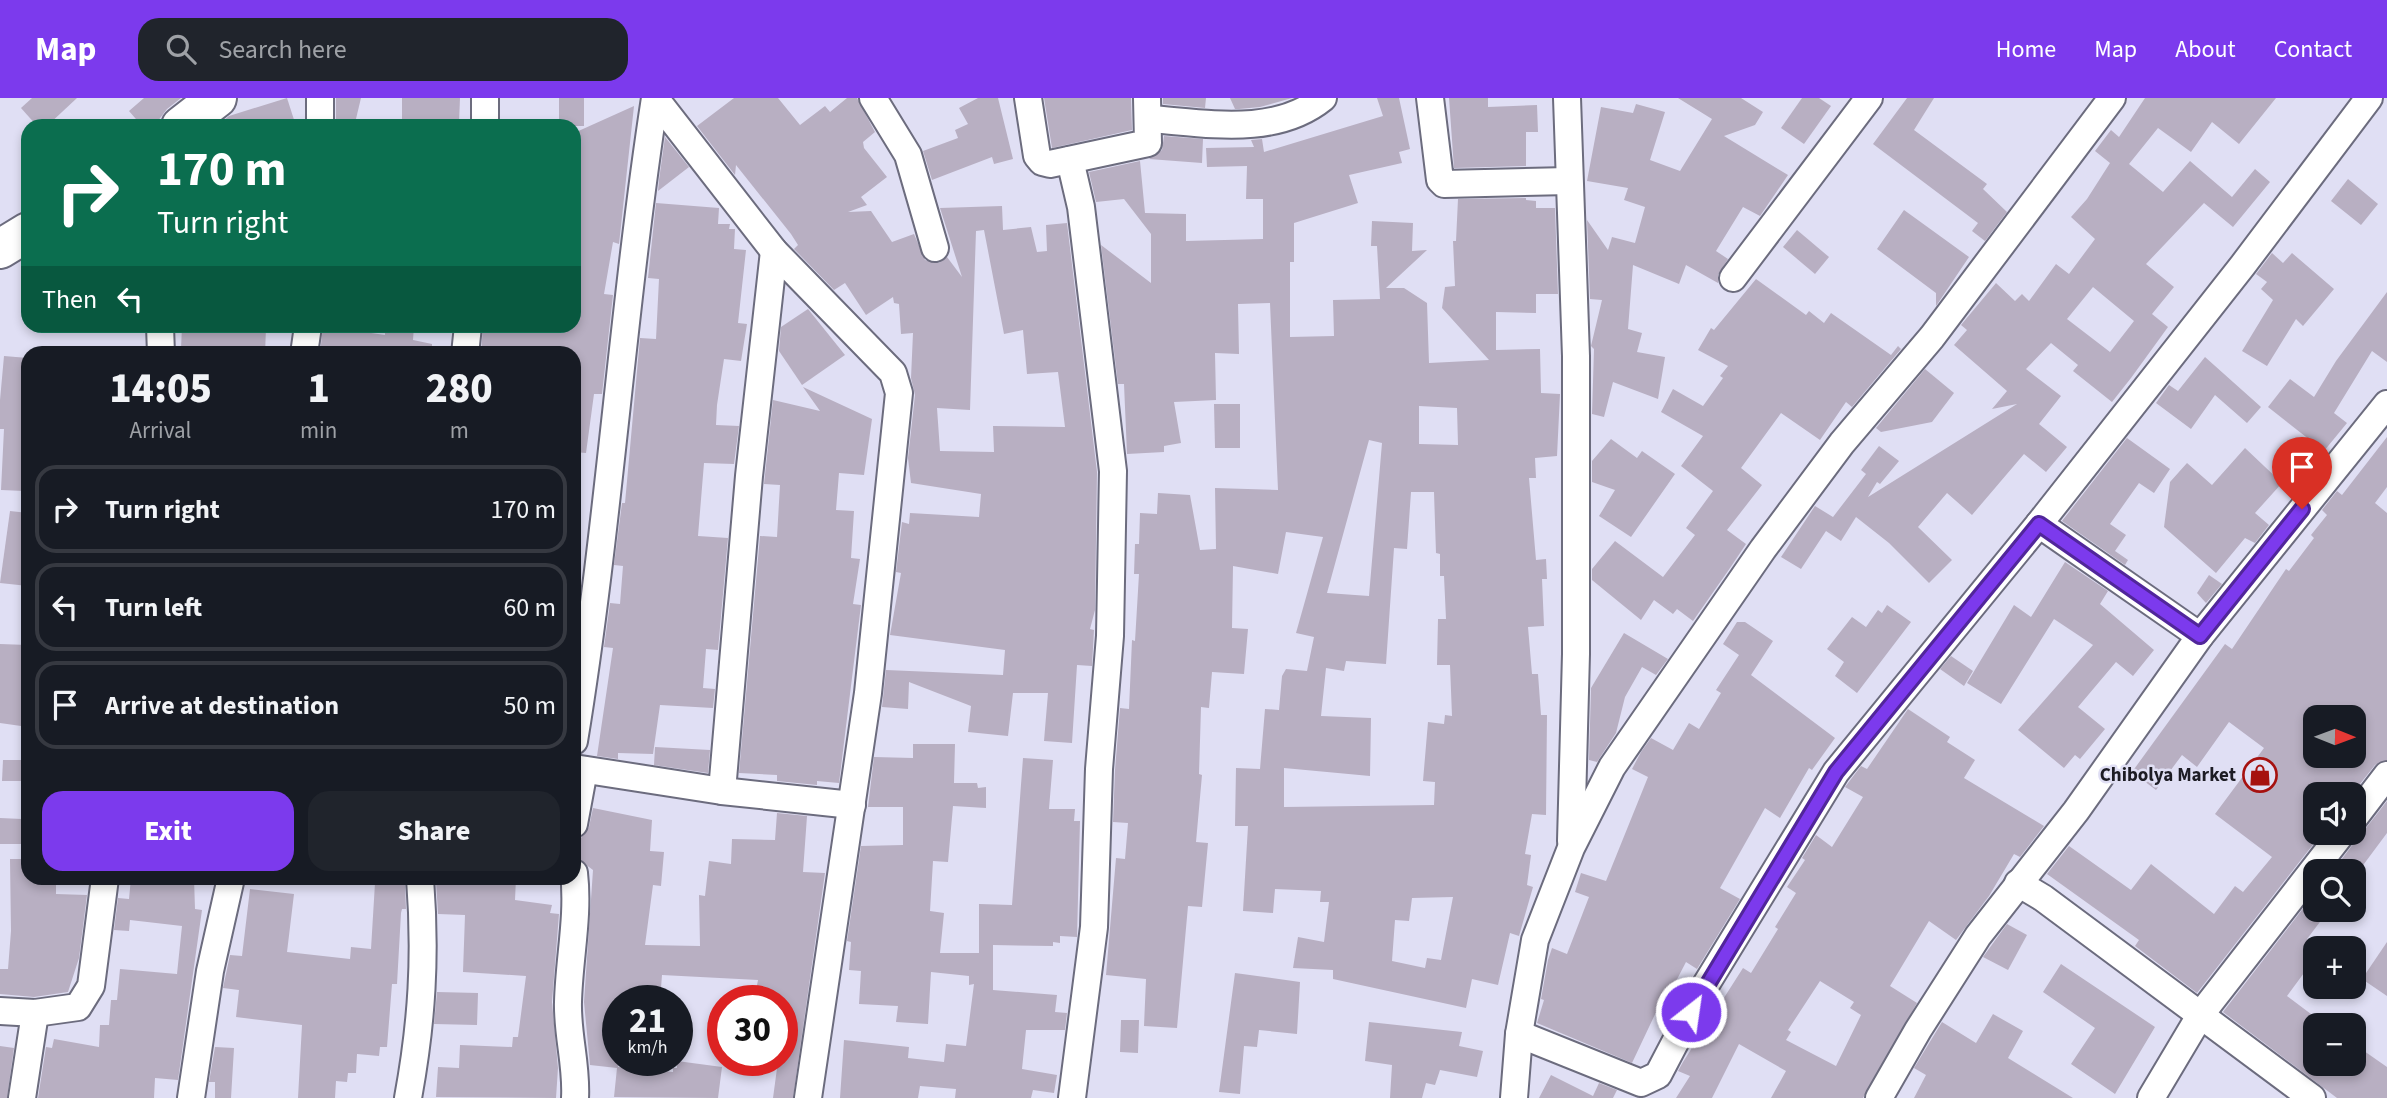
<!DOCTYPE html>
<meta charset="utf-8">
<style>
body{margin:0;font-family:"Source Sans 3",sans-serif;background:#20242c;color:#f1f3f6;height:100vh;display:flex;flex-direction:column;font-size:26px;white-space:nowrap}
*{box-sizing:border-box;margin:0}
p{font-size:23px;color:#9ea1a6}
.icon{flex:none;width:38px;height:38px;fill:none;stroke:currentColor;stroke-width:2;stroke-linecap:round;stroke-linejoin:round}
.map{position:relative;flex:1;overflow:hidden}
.side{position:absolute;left:21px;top:248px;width:560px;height:539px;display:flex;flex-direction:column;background:#171b24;border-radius:21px;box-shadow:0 4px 10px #0003}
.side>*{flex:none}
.guide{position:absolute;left:21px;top:21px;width:560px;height:214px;border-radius:21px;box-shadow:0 4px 10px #0003;background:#0b6e4f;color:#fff;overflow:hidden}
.needle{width:46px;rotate:91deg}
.tools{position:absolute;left:2303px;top:607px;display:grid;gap:14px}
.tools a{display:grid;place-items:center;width:63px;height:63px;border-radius:14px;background:#171b24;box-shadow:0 4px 10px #0003;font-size:35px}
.speed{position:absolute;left:602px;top:887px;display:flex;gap:14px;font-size:35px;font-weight:700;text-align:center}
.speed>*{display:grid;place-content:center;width:91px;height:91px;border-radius:50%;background:#171b24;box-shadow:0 4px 10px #0003;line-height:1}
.speed small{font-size:18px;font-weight:400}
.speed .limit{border:10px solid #d22;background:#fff;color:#111}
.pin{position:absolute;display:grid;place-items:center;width:60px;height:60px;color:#fff;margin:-72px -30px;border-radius:50% 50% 50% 0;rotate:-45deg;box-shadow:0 0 7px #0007}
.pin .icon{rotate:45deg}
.me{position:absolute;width:77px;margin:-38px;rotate:30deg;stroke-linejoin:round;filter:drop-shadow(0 0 5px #0008)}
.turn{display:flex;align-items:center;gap:24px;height:147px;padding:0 21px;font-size:32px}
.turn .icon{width:91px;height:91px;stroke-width:2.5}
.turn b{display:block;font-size:49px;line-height:60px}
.then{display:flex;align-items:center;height:66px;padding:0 21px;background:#0003;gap:14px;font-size:26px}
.eta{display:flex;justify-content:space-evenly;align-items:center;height:119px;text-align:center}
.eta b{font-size:42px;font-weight:800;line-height:49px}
.action{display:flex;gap:14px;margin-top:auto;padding:14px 21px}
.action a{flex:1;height:80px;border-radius:21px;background:#7c3aed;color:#fff;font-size:28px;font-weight:800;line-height:80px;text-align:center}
.action a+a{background:#20242c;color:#f1f3f6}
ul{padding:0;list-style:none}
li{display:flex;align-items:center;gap:21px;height:88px;margin:0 14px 10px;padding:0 7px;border:4px solid #363941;border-radius:21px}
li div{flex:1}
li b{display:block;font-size:26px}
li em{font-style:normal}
header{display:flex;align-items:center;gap:42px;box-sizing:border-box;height:98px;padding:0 35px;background:#7c3aed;color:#fff}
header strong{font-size:33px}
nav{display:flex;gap:38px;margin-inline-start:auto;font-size:24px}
.search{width:490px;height:63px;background:#20242c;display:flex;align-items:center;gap:18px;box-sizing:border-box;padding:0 24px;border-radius:21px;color:#9ea1a6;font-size:26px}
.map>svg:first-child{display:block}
.building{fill:#b8afc2;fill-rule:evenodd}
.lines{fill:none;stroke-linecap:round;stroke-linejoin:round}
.street-casing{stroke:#6c6c7e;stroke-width:30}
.secondary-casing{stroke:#6c6c7e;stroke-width:42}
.street{stroke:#fff;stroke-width:26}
.secondary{stroke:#fff;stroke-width:38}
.route-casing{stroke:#51269a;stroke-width:18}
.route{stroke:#7c3aed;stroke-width:12}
.labels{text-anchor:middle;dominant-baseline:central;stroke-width:5;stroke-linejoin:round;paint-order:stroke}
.poi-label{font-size:19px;font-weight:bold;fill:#1d1c24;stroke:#e0dff4;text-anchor:end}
</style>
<header>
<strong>Map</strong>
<div class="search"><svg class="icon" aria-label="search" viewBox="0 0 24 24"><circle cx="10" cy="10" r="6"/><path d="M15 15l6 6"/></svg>Search here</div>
<nav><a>Home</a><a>Map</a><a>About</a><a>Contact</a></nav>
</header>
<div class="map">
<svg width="2387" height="1000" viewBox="0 0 2387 1000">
<rect width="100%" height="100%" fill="#e0dff4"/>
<g class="building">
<polygon points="32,0 77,0 47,28 37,28 21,10"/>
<polygon points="144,0 181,0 167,11 154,28 142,28 129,13"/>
<polygon points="287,0 296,28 217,28 229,18"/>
<polygon points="336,0 361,0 355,25 336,24"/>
<polygon points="402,0 460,0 459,25 402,22"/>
<rect x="559" y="0" width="25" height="28"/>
<path d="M734 0H778L800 27 825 8 830 14 847 0H857L875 34 863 44 864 50 887 79 861 99 867 107 848 114 871 113 892 144 914 136 925 162 939 165 947 159 962 179 940 110 1002 108 1003 132 1031 129 1037 154 1047 153 1046 127 1067 125 1097 374 1095 512 1090 531 1094 532 1092 568 1077 567 1072 645 1044 643 1048 595H1013L1008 638 968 634 971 608 909 584 908 611 882 609 886 572 1003 577 1005 552 890 537 901 475 896 474 902 424 909 426 910 415 979 419 981 396 911 385 908 360 915 297 911 280 913 235 901 236 899 206 894 205 893 199 866 217 845 185 834 192 794 151 798 147 791 136 736 67 735 77 697 28ZM984 132 1004 236 1023 232 1027 276 1058 274 1065 329 993 328 994 354 940 353 937 310 970 312 976 133Z"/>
<polygon points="978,0 998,0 1013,61 994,66 992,59 932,82 923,53 958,40 955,32 968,26 959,10"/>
<polygon points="1044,0 1131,0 1132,32 1052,50"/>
<polygon points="1163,0 1206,0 1205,10 1163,6"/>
<polygon points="1230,0 1292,0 1260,9 1239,11 1235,11"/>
<path d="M1377 0H1399L1410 51 1399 54 1402 65 1349 77 1358 105 1294 125V164H1290V239L1334 238 1333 202 1380 201 1377 148H1371L1372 123 1413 125 1412 153 1427 152 1386 190H1404L1427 205 1429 265 1489 262 1442 210 1445 189 1455 188 1453 143H1456L1458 101 1526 100V102L1536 103V110H1555L1558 196H1536V215L1496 214V252L1540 251 1541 295 1560 296 1557 358 1535 360 1536 380H1529L1536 462 1546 461 1547 481H1542L1544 528 1528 529 1532 576H1538L1541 617H1547L1546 717 1532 716 1525 756 1531 757 1527 787 1533 789 1519 838 1510 835 1498 887 1472 881 1466 910 1333 881V872L1293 870 1298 839 1324 844 1329 804H1320L1321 793 1275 791 1273 815 1243 813 1248 728H1235L1236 670 1260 671 1265 611 1279 612 1282 578 1286 571 1307 573 1314 539 1296 535 1323 439 1286 434 1278 476 1233 468 1232 530 1248 531 1244 576 1212 574 1209 610 1201 609 1199 676 1202 677 1196 744 1208 745 1202 809 1188 808 1177 930 1144 928 1146 881 1106 877 1116 760 1125 761 1128 725 1113 724 1115 672 1120 610 1129 611 1132 542 1135 543 1139 476H1134L1135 446H1139L1140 415 1157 416 1158 395 1190 397 1200 452 1216 451 1215 390 1278 392 1270 205 1238 206 1239 256 1215 255 1216 302 1174 304 1181 345 1164 348V354L1127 356 1124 286H1118L1101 147 1151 185V136L1124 101 1096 104 1089 74 1140 63 1145 115 1186 116V143L1263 141V101H1246L1247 68 1207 69 1206 50 1254 49 1251 42 1262 41 1264 54 1383 18ZM1419 308 1457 310 1458 347 1419 346ZM1369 342 1382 345 1369 498 1327 495ZM1411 394H1434L1436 455 1440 456V478H1444L1446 521H1438L1437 567H1450L1452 618 1445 617 1444 626 1428 624 1423 683 1435 684 1434 707 1284 709V670L1370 678 1371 620 1321 618 1326 570 1344 573 1346 563 1386 566 1394 450 1407 451ZM1453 799 1441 862 1427 860 1425 870 1392 863 1395 822 1409 823 1412 800Z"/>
<polygon points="1449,0 1488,0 1488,9 1537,7 1538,34 1526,34 1526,68 1454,70"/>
<polygon points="1678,0 1741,0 1763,14 1755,27 1724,38 1788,77 1760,118 1743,109 1716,153 1728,161 1718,177 1718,185 1686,167 1679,186 1633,167 1628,231 1642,235 1637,254 1665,259 1658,301 1613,284 1604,319 1592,316 1594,251 1591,248 1602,202 1590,201 1587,122 1608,152 1612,139 1635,145 1645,109 1624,102 1628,90 1587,83 1601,9 1633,15 1636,6 1665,14 1650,62 1680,73 1712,21"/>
<polygon points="1802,0 1819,0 1831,8 1804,46 1781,30"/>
<polygon points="1907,0 1934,0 1914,32 1987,86 1983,91 2007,114 1985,143 1972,133 1978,125 1873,46"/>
<path d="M2145 0H2276L2239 46 2212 24 2191 54 2158 30 2129 66 2163 94 2190 63 2232 99 2255 71 2270 84 2233 129 2204 105 2146 166 2174 189 2152 216 2168 229 2131 280 2112 304 2073 273 2078 267 2051 245 2026 271 2061 298 2039 326 2067 349 2046 374 2024 356 1972 417 1947 395 1918 429 1952 462 1929 485 1889 445 1856 419 1841 443 1826 433 1801 471 1781 459 1815 408 1833 419 1866 376 1861 372 1879 348 1899 363 1880 386 1877 384 1868 399 2017 306 1992 311 2007 293 1954 247 1967 232 1961 227 1996 185 2015 203 2022 196 2029 203 2056 166 2069 176 2095 141 2071 119 2087 101 2110 65 2095 53 2111 32 2119 39ZM2093 189 2134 223 2110 254 2067 221Z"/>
<polygon points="634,8 619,146 613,144 604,196 613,197 602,296 594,296 586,355 574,354 574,256 481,256 483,228 574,228 574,35"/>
<polygon points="1164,38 1203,41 1202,65 1149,61 1162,52"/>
<polygon points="665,39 689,69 658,93 659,82"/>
<polygon points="2348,81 2378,106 2361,127 2331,103"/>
<polygon points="656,105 719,110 718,126 730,126 729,131 735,131 734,151 746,152 738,225 747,226 741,263 724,261 717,307 716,327 739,328 734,366 704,365 698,438 728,440 718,552 706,551 703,590 715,591 713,610 660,607 653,656 618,655 618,661 597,658 613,550 604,549 610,505 620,506 623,468 614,467 622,405 625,405 640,240 656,241 659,181 648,180"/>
<polygon points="1904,112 1969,159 1936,208 1936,195 1877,151"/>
<polygon points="1797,132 1829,159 1815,176 1783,149"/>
<polygon points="2272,155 2283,165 2292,155 2334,191 2303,228 2296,221 2267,268 2242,253 2273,202 2261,191 2267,184 2256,176"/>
<polygon points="1756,181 1806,217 1809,213 1824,225 1831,215 1891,257 1898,248 1901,251 1852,309 1846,304 1820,342 1781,315 1741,370 1762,387 1727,432 1746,446 1730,470 1693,523 1677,511 1673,516 1654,502 1641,522 1592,482 1592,471 1615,443 1663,479 1695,437 1686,430 1713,393 1681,368 1703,338 1661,314 1673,291 1703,308 1723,280 1720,278 1728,268 1698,252 1711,230 1714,232"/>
<polygon points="2387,194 2387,264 2372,253 2334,315 2347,325 2324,353 2268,309 2290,281 2314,299 2336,263"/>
<polygon points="808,211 845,257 802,287 779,253 781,229"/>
<polygon points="182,228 266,230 265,256 181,251"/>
<polygon points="323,228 385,237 385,228 414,228 413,242 432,246 432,256 320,256"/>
<polygon points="4,258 28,260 28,350 24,393 1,392 4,331 0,331 0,302"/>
<polygon points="2205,259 2261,309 2247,325 2215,297 2191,331 2156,305 2169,287 2178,293"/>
<polygon points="1925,271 1954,295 1932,324 1881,334 1876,330"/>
<polygon points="803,289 872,321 864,377 839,375 836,412 854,413 851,460 860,461 853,506 861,507 839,685 817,683 817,687 777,683 777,677 739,675 760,438 777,439 780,387 764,386 773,302 820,313"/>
<polygon points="1214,306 1240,306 1240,350 1215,350"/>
<path d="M2387 339V389L2375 405 2387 415V662L2375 667 2352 696H2315V735H2322L2197 895 2135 848 2139 842 2047 776 2069 748 2131 792 2151 766 2214 816 2235 788 2243 794 2272 759 2215 716 2264 650 2229 624 2197 669 2182 657 2156 692 2132 674 2225 546 2232 551 2286 471 2289 473 2314 440 2311 437 2327 417 2322 412 2337 393 2342 397ZM2315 620H2354V658H2315Z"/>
<polygon points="2127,340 2170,371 2154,395 2139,385 2110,426 2126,437 2115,453 2128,462 2125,467 2062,423"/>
<polygon points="1611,341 1637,360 1642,353 1675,376 1631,439 1599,418 1615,392 1592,384 1592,363"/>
<polygon points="2245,350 2282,385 2255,415 2269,427 2255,445 2245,440 2216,475 2164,429 2170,384 2187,365 2212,387"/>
<polygon points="10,413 28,415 28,488 0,485"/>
<polygon points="2065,464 2108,493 2100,506 2154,552 2133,578 2116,564 2078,609 2105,631 2080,661 2075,657 2064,670 2018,632 2093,547 2054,521 2001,606 1967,585 2014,507 2031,519"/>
<polygon points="2209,477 2222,486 2206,505 2197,495"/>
<polygon points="1887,507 1911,524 1857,595 1835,578 1844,564 1827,551 1852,519 1866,529 1878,512 1882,515"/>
<polygon points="1737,524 1745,524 1773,543 1751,577 1835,640 1812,672 1809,670 1780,720 1765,710 1720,790 1740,801 1697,871 1686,864 1661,912 1658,910 1632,965 1537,925 1544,902 1541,901 1548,862 1552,850 1567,856 1589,799 1575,794 1581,775 1606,783 1648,679 1632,671 1641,654 1651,640 1673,652 1689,625 1699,631 1721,595 1716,592 1739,557 1723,546"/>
<polygon points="1624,535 1668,561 1656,577 1642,569 1625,599 1616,635 1597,664 1589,662 1591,590"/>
<polygon points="0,546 28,547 28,629 0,625"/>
<polygon points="1951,558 1973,573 1964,588 1940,571"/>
<path d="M1908 611 1950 639 1947 644 1975 662 1964 680 2044 728 2020 759 2014 756 1989 798 1956 842 1929 823 1890 888 1917 905 1863 1000H1771L1786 973 1739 946 1712 1000H1676L1690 978 1678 973 1683 964 1743 870 1751 875 1778 831 1775 829 1796 795 1787 789 1805 762 1802 760 1816 737 1832 749 1863 699 1845 689 1861 668 1867 671ZM1820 883 1854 904 1850 910 1861 917 1836 968 1786 942 1791 934 1788 932Z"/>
<polygon points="913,646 955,646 954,685 977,685 978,690 986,689 986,710 953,708 948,764 933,763 930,813 944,815 940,855 979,855 979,806 1012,807 1023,660 1053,662 1049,711 1075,711 1074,723 1080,723 1077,839 1060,838 1060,845 1053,844 1053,848 993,847 993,892 1057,897 1055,914 1067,915 1065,932 1026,932 1022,971 1057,977 1054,995 1033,992 1031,1000 955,1000 956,991 920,988 918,1000 840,1000 844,942 909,949 908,960 944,964 946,946 966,948 974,886 969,887 969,878 931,874 928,926 896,924 898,908 859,906 861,873 849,872 851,844 847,843 861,748 903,747 903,709 868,709 874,659 913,660"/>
<polygon points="655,649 710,652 708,675 654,667"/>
<polygon points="3,662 28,662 28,683 2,683"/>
<polygon points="2387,703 2387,735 2358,774 2332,774 2354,745 2357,735 2366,730"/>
<polygon points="593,710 652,722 650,753 664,754 661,788 653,787 645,847 700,848 699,797 705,798 709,763 731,766 732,741 775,742 777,715 807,718 803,774 825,775 793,1000 773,1000 778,963 782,964 782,903 754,903 758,882 662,877 660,903 618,903 618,969 673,974 673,970 677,970 677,963 722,969 718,1000 614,999 617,970 590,967 584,904 593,772 577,760 581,740 589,729"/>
<polygon points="0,720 22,721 22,746 0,746"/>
<polygon points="10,761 28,761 28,780 56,780 56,796 87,797 79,860 68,894 34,899 0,896 0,871 8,871 11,833"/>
<polygon points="131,780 194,780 195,811 202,812 178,982 155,980 154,1000 38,1000 46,949 52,950 54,941 99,949 100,927 109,927 111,902 117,902 120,871 177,876 182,828 130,822 129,833 114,832 118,800 129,801"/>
<polygon points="481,780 516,780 515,802 552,807 550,815 559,816 552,904 558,970 556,1000 436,999 438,969 459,970 460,947 512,949 513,939 518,939 526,878 463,874 465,817 438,816 436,783"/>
<polygon points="375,785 405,786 406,811 402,811 401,815 397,886 392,886 387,949 380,949 379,958 357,956 356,975 348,975 347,984 336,983 335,1000 298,1000 302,927 236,919 239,892 223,890 230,857 242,858 250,791 294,796 287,854 350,861 351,849 371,851"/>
<polygon points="2315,795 2315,812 2329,812 2307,841 2319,850 2315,850 2315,860 2287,898 2315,919 2315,966 2354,966 2354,946 2387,969 2387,1000 2337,1000 2223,914"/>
<polygon points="2007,826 2027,837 2008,872 1983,859"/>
<polygon points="2387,844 2387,898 2362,881"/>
<polygon points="2061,866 2155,929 2115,996 2071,966 2095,930 2043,894"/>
<polygon points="1235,875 1300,884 1297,936 1259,932 1257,949 1244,948 1240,996 1219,994"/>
<polygon points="437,894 478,895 477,927 434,926"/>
<polygon points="1993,916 2023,933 2008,960 2073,1000 1914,1000 1926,977 1914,970 1942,924 1976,945"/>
<polygon points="1121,922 1139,922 1138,955 1120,954"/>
<polygon points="1369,924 1462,934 1459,948 1483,953 1477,979 1440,972 1435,987 1426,985 1422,1000 1390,1000 1392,967 1365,963"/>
<polygon points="0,948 14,950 7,1000 0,1000"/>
<polygon points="215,949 234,950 231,1000 215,1000 215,984 209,984"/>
<polygon points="1551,977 1593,998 1599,985 1617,992 1613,1000 1539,1000"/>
</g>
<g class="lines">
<g class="street-casing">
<g id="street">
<polyline points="320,0 320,28"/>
<polyline points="655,0 774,153 893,275 899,295 868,595 808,1000"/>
<polyline points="873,0 908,57 935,150"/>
<polyline points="1028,0 1037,58 1042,64 1050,66 1148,45 1147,0"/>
<polyline points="1430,0 1440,82 1444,86 1569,83"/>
<polyline points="1567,0 1576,258 1576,556 1571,743"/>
<path d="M1150 21C1206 25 1275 39 1323 0"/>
<polyline points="485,28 485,0"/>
<polyline points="1070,62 1081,109 1113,373 1110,538 1099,671 1094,829 1072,1000"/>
<polyline points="1733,180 1869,0"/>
<polyline points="160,228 161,256"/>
<polyline points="304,256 308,228"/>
<polyline points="465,256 468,228"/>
<polyline points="2200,538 2039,426 2243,167 2369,0"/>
<path d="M574 643C609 430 622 214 655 0"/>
<polyline points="574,670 722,693 852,707"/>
<polyline points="722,693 749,378 774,153"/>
<polyline points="2354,720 2387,677"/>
<polyline points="574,726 584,672"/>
<path d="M574 775C579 818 569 861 568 904 567 937 577 967 575 1000"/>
<polyline points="2018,785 2043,800 2312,1000"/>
<polyline points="0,913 35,915 78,909 91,888 105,780"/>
<polyline points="1519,936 1641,985 1658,977 1702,893 1836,674 2039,426"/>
<polyline points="22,1000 35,915"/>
<polyline points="191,1000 210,873 231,780"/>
<path d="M408 1000C422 924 426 858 420 780"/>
<polyline points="1514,1000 1519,936 1535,842 1571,750 1612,669 1763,451 1842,345 1932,239 2112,0"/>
<polyline points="1879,1000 1918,932 1978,838 2076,713 2200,538 2387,306"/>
<polyline points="2151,1000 2201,916 2342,735"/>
</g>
</g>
<g class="secondary-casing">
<g id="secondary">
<polyline points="181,28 217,0"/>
<polyline points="0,151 28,134"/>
</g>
</g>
<use href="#street" class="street"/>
<use href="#secondary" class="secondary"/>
</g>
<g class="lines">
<g class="route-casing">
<polyline id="route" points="1691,914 1836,674 2039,426 2200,538 2302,411"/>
</g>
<use href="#route" class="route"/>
</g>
<defs>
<g id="shop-ring" transform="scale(1.75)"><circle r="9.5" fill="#e0dff4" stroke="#a6110f" stroke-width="1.5"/><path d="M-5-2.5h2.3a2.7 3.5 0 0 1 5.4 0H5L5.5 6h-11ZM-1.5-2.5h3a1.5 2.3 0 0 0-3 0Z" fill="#a6110f"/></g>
</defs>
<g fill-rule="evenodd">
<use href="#shop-ring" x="2260" y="677"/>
</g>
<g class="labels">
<g class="poi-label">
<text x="2236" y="677">Chibolya Market</text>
</g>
</g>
</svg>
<div class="tools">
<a><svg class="needle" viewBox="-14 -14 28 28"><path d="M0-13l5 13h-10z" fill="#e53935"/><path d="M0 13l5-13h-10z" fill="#9ea1a6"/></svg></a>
<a><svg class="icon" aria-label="sound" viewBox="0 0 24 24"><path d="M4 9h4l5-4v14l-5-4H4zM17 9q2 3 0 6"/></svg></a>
<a><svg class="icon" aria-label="search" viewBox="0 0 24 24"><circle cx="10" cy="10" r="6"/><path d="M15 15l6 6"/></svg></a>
<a>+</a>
<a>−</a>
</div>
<div class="speed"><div>21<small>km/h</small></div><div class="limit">30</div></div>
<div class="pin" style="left:2302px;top:411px;background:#d93025"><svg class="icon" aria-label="arrive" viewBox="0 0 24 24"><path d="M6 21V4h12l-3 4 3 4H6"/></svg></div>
<svg class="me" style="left:1691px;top:914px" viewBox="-20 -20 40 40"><circle r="17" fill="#7c3aed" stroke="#fff" stroke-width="3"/><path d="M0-11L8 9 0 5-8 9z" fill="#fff"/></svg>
<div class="guide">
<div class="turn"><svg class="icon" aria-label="right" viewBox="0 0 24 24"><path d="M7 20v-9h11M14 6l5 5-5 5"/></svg><div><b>170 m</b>Turn right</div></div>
<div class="then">Then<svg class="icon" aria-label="left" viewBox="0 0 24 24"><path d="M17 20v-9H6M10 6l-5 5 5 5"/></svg></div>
</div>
<section class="side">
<div class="eta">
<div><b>14:05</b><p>Arrival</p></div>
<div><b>1</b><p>min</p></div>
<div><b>280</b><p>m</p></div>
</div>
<ul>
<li><svg class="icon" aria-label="right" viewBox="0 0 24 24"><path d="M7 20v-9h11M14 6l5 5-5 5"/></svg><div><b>Turn right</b></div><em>170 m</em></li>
<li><svg class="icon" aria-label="left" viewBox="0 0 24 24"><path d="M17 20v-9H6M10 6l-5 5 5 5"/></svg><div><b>Turn left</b></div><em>60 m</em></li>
<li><svg class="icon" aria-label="arrive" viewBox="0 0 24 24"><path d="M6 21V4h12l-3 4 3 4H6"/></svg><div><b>Arrive at destination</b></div><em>50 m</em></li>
</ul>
<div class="action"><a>Exit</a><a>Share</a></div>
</section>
</div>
